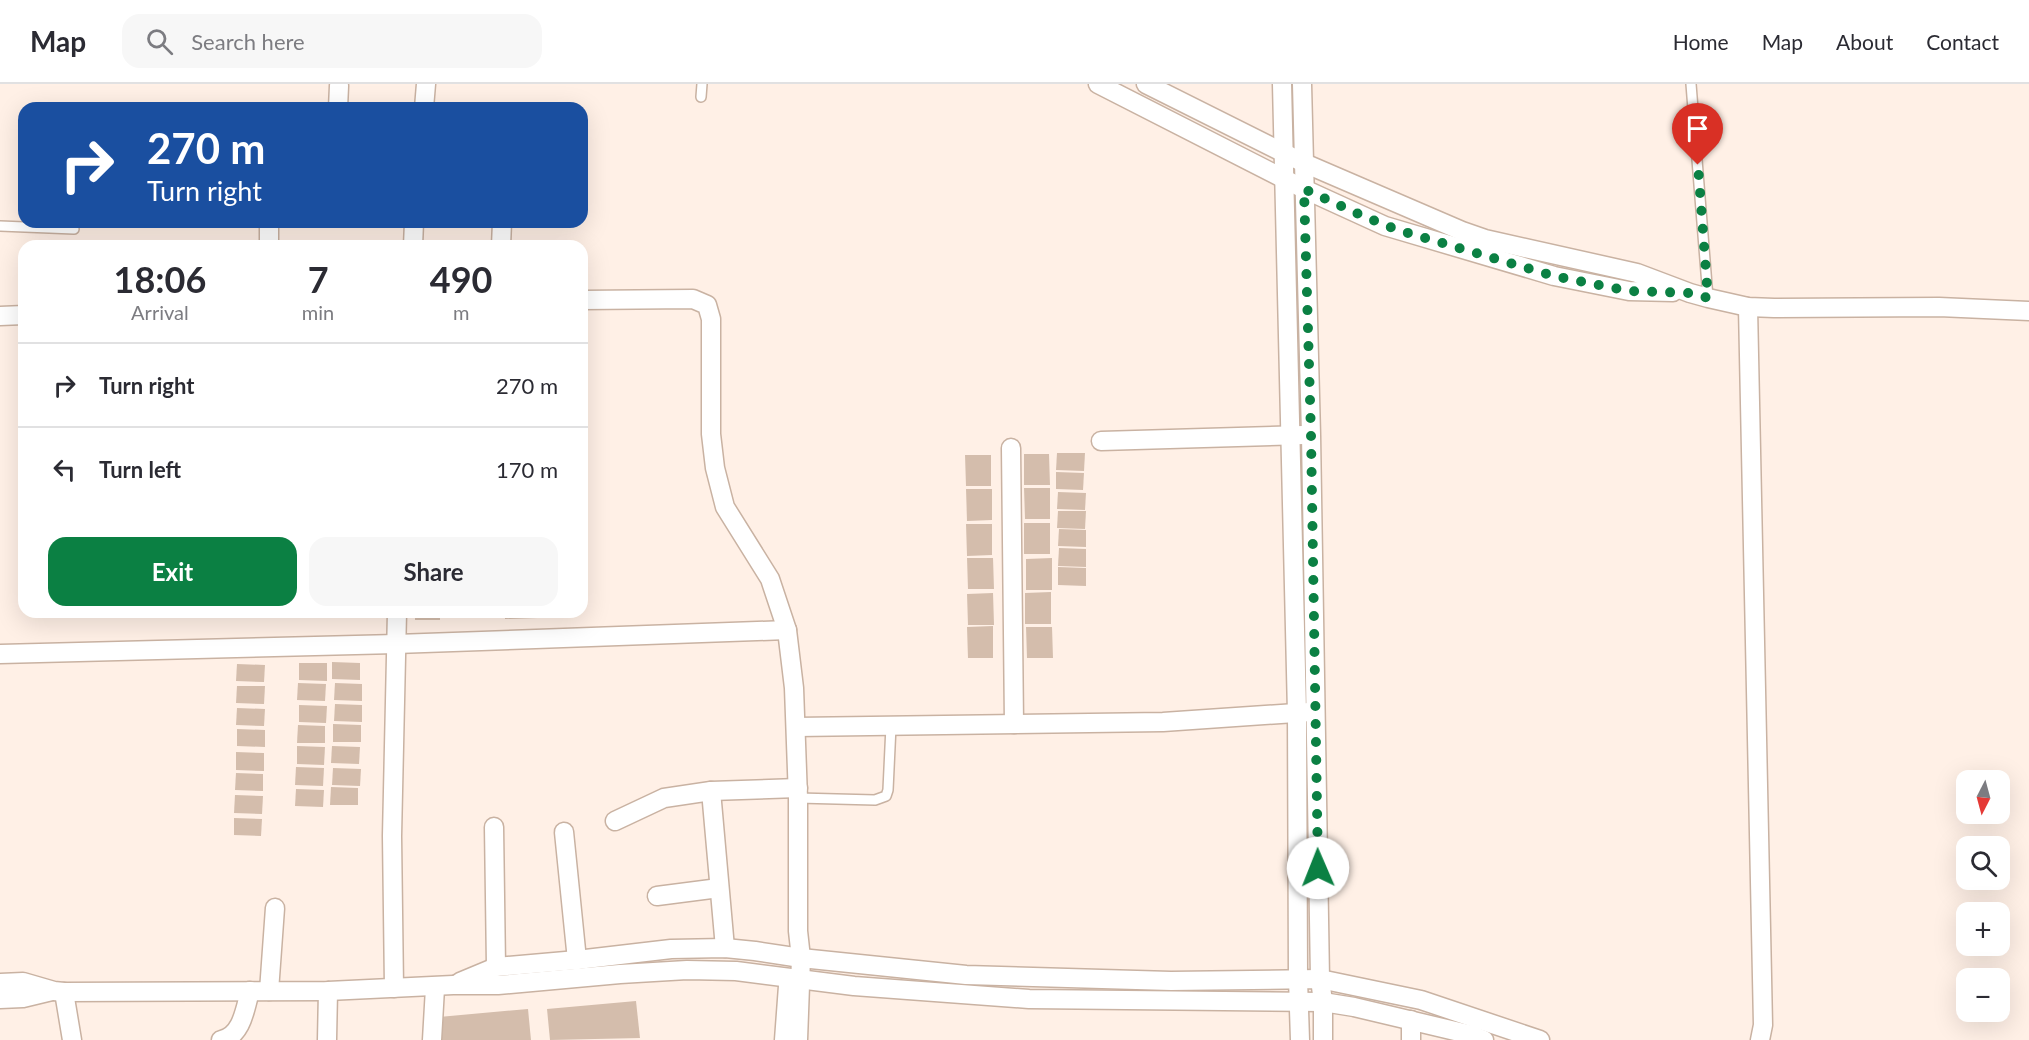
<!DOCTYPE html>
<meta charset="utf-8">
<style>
body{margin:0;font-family:Lato,sans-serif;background:#f7f7f7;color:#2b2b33;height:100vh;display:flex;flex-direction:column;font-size:22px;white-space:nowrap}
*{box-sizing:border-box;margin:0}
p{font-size:20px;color:#7c7c81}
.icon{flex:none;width:33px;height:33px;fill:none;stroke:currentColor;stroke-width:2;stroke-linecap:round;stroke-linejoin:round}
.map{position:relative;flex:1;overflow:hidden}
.panel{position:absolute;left:18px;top:156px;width:570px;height:378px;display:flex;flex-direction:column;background:#fff;border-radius:18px;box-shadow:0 6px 24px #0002}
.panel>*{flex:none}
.banner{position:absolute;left:18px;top:18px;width:570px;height:126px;border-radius:18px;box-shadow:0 6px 24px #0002;background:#1a4fa0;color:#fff;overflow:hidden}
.needle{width:39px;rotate:186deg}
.controls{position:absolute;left:1956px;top:686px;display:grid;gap:12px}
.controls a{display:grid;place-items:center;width:54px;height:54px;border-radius:12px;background:#fff;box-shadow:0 6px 24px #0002;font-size:30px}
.pin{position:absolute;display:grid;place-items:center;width:51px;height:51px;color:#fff;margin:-62px -26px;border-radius:50% 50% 50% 0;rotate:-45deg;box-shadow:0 0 6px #0007}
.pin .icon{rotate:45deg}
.me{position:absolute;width:66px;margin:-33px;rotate:359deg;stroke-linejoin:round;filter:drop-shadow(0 0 4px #0008)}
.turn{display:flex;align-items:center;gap:21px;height:126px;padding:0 30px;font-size:27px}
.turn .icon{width:78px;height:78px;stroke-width:2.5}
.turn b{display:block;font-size:42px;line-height:51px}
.eta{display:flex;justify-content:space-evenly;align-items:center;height:102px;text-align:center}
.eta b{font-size:36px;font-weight:700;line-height:42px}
.button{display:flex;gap:12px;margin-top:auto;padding:12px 30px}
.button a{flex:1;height:69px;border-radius:18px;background:#0b8043;color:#fff;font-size:24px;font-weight:700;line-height:69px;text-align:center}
.button a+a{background:#f7f7f7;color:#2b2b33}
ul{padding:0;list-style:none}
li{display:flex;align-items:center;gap:18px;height:84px;padding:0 30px;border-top:2px solid #e1e1e2}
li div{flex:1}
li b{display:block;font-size:22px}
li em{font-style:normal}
header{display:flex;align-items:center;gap:36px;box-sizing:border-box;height:84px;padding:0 30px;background:#fff;border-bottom:2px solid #e1e1e2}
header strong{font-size:28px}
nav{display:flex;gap:33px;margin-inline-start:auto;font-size:21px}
.search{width:420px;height:54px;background:#f7f7f7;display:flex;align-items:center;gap:15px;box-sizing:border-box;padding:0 21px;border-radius:18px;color:#7c7c81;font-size:22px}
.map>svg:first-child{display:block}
.building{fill:#d4bdac}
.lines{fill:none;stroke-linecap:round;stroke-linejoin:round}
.lane-casing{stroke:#c9b2a2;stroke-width:12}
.street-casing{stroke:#c9b2a2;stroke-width:21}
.lane{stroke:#fff;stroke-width:9}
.street{stroke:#fff;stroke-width:18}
.route{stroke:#0b8043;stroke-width:10;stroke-dasharray:0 18}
</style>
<header>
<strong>Map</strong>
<div class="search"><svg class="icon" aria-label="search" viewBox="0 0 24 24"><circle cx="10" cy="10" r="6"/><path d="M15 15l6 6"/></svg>Search here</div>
<nav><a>Home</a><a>Map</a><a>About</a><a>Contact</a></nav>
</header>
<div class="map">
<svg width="2029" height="956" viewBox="0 0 2029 956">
<rect width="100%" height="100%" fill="#fff0e6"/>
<g class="building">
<polygon points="1057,369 1085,369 1084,387 1056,386"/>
<polygon points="1024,370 1049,370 1050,401 1024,401"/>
<polygon points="965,371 991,371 991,402 966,402"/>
<polygon points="1056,388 1084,389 1083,406 1056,405"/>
<polygon points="1024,404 1050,404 1050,435 1025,435"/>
<polygon points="966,405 992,405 992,436 967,437"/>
<polygon points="1058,408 1086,409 1085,426 1057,425"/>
<polygon points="1058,427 1086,427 1085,445 1057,444"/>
<rect x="1024" y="439" width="26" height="31"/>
<polygon points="966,440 992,440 992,471 967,472"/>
<polygon points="1059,445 1086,446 1086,463 1058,462"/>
<polygon points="1059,464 1086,465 1086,483 1058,482"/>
<polygon points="967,474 993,474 994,505 968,505"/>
<polygon points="1052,474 1052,506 1026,506 1026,475"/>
<polygon points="1058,483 1086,484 1086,502 1058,501"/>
<polygon points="1051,508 1051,540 1025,540 1025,509"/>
<polygon points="993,509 994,541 968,541 967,510"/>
<rect x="415" y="528" width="25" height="8"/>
<rect x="472" y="528" width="24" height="5"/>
<polygon points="505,528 566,528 567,533 505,535"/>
<polygon points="993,542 993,574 968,574 967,543"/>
<polygon points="1026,543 1052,543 1053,574 1027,574"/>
<polygon points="332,578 360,579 360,596 332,595"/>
<polygon points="299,579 327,579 327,597 299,596"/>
<polygon points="237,580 265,581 264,598 236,597"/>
<polygon points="298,599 326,600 325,617 297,616"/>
<polygon points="335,599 362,600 362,617 334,616"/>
<polygon points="237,602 265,602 264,620 236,619"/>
<polygon points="335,620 362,621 362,638 334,637"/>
<polygon points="299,621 327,622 326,639 299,638"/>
<polygon points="237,624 265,625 264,642 236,641"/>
<polygon points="333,640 361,641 361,658 333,658"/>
<polygon points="298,641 325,642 325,659 297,659"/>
<polygon points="237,645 265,646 265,663 237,662"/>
<polygon points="297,662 325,663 324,681 297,680"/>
<polygon points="332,662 360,663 359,680 331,679"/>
<polygon points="236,668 264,669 264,687 236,686"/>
<polygon points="296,683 324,684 323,702 295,701"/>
<polygon points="333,684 361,685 360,702 332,701"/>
<polygon points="236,689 263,690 263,707 235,706"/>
<polygon points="331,703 358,704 358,721 330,721"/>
<polygon points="296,705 324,706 323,723 295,722"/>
<polygon points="235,711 263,712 262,730 234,729"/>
<polygon points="234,734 262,735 261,752 234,751"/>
<polygon points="636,917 640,954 550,956 547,925"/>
<polygon points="528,925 531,956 441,956 439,933"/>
</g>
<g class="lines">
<g class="lane-casing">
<g id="lane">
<polyline points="1691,0 1708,214"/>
<polyline points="701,13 702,0"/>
<polyline points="0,142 74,145"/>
<polyline points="798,714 875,716 886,712 888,706 891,642"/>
</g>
</g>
<g class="street-casing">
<g id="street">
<polyline points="1098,0 1304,105 1385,142 1554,192 1629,207 1673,208"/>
<polyline points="1146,0 1304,79 1462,147 1485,155 1637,189 1690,209 1708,214 1748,223 1774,224 1939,223 2029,227"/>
<polyline points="1282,0 1297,629 1298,895 1300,956"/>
<polyline points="1302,0 1311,351 1320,895 1323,918 1323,956"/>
<polyline points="338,24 339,2"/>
<polyline points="424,24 426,0"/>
<polyline points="269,162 269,138"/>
<polyline points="413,162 414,138"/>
<polyline points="501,162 502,138"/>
<polyline points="582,216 693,215 707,221 711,235 711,350 715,384 725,423 770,495 787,546 794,604 798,714 798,847 801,874 798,956"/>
<polyline points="1748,223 1763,941 1760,956"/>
<polyline points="0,232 24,231"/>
<polyline points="1101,357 1303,351"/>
<polyline points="1011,364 1014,640"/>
<polyline points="0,570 396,560 787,546"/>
<polyline points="796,643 1163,638 1310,628"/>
<polyline points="711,707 725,864"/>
<polyline points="615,737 664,714 711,707 798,704"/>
<polyline points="494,743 496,883"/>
<polyline points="564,748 577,876"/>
<polyline points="657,812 719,804"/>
<polyline points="460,898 496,883 577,876 671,865 725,864 755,867 801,874 966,891 1171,897 1320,895 1421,916 1540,956"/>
<polyline points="0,899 23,898 54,907 64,908 328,907 453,901 498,901 620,890 687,886 736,887 854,902 1029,915 1323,918 1354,923 1472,951 1484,956"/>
<polyline points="394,904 392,752 397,528"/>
<polyline points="269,907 275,824"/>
<polyline points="64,908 72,956"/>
<polyline points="0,915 23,914 52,907"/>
<path d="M221 956C242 952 245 925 250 907"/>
<polyline points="327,956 328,907"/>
<polyline points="432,956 435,904"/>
<polyline points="784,956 788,902"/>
<polyline points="1411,956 1411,936"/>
</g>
</g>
<use href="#lane" class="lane"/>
<use href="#street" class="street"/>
</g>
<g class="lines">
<polyline class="route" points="1318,784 1311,351 1304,105 1365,133 1398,146 1554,192 1629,207 1690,209 1708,214 1698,81"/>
</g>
</svg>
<div class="controls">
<a><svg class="needle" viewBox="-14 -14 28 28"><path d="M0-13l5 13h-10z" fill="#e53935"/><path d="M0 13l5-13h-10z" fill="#7c7c81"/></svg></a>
<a><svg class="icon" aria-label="search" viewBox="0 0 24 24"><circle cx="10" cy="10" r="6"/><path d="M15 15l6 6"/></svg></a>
<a>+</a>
<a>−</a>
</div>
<div class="pin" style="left:1698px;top:81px;background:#d93025"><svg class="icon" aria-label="arrive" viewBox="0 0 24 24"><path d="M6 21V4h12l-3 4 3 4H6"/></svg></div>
<svg class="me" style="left:1318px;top:784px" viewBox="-20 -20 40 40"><circle r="19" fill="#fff"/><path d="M0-13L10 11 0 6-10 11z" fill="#0b8043"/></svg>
<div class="banner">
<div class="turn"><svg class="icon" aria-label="right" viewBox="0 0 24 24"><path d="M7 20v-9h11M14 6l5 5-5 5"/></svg><div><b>270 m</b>Turn right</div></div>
</div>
<section class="panel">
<div class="eta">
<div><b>18:06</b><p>Arrival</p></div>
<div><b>7</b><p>min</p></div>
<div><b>490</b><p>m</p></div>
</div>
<ul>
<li><svg class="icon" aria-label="right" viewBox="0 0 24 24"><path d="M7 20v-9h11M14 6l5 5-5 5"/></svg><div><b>Turn right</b></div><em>270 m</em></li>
<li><svg class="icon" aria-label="left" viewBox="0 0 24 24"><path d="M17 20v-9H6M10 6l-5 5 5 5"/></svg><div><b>Turn left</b></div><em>170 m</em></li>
</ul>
<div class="button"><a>Exit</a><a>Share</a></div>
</section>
</div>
